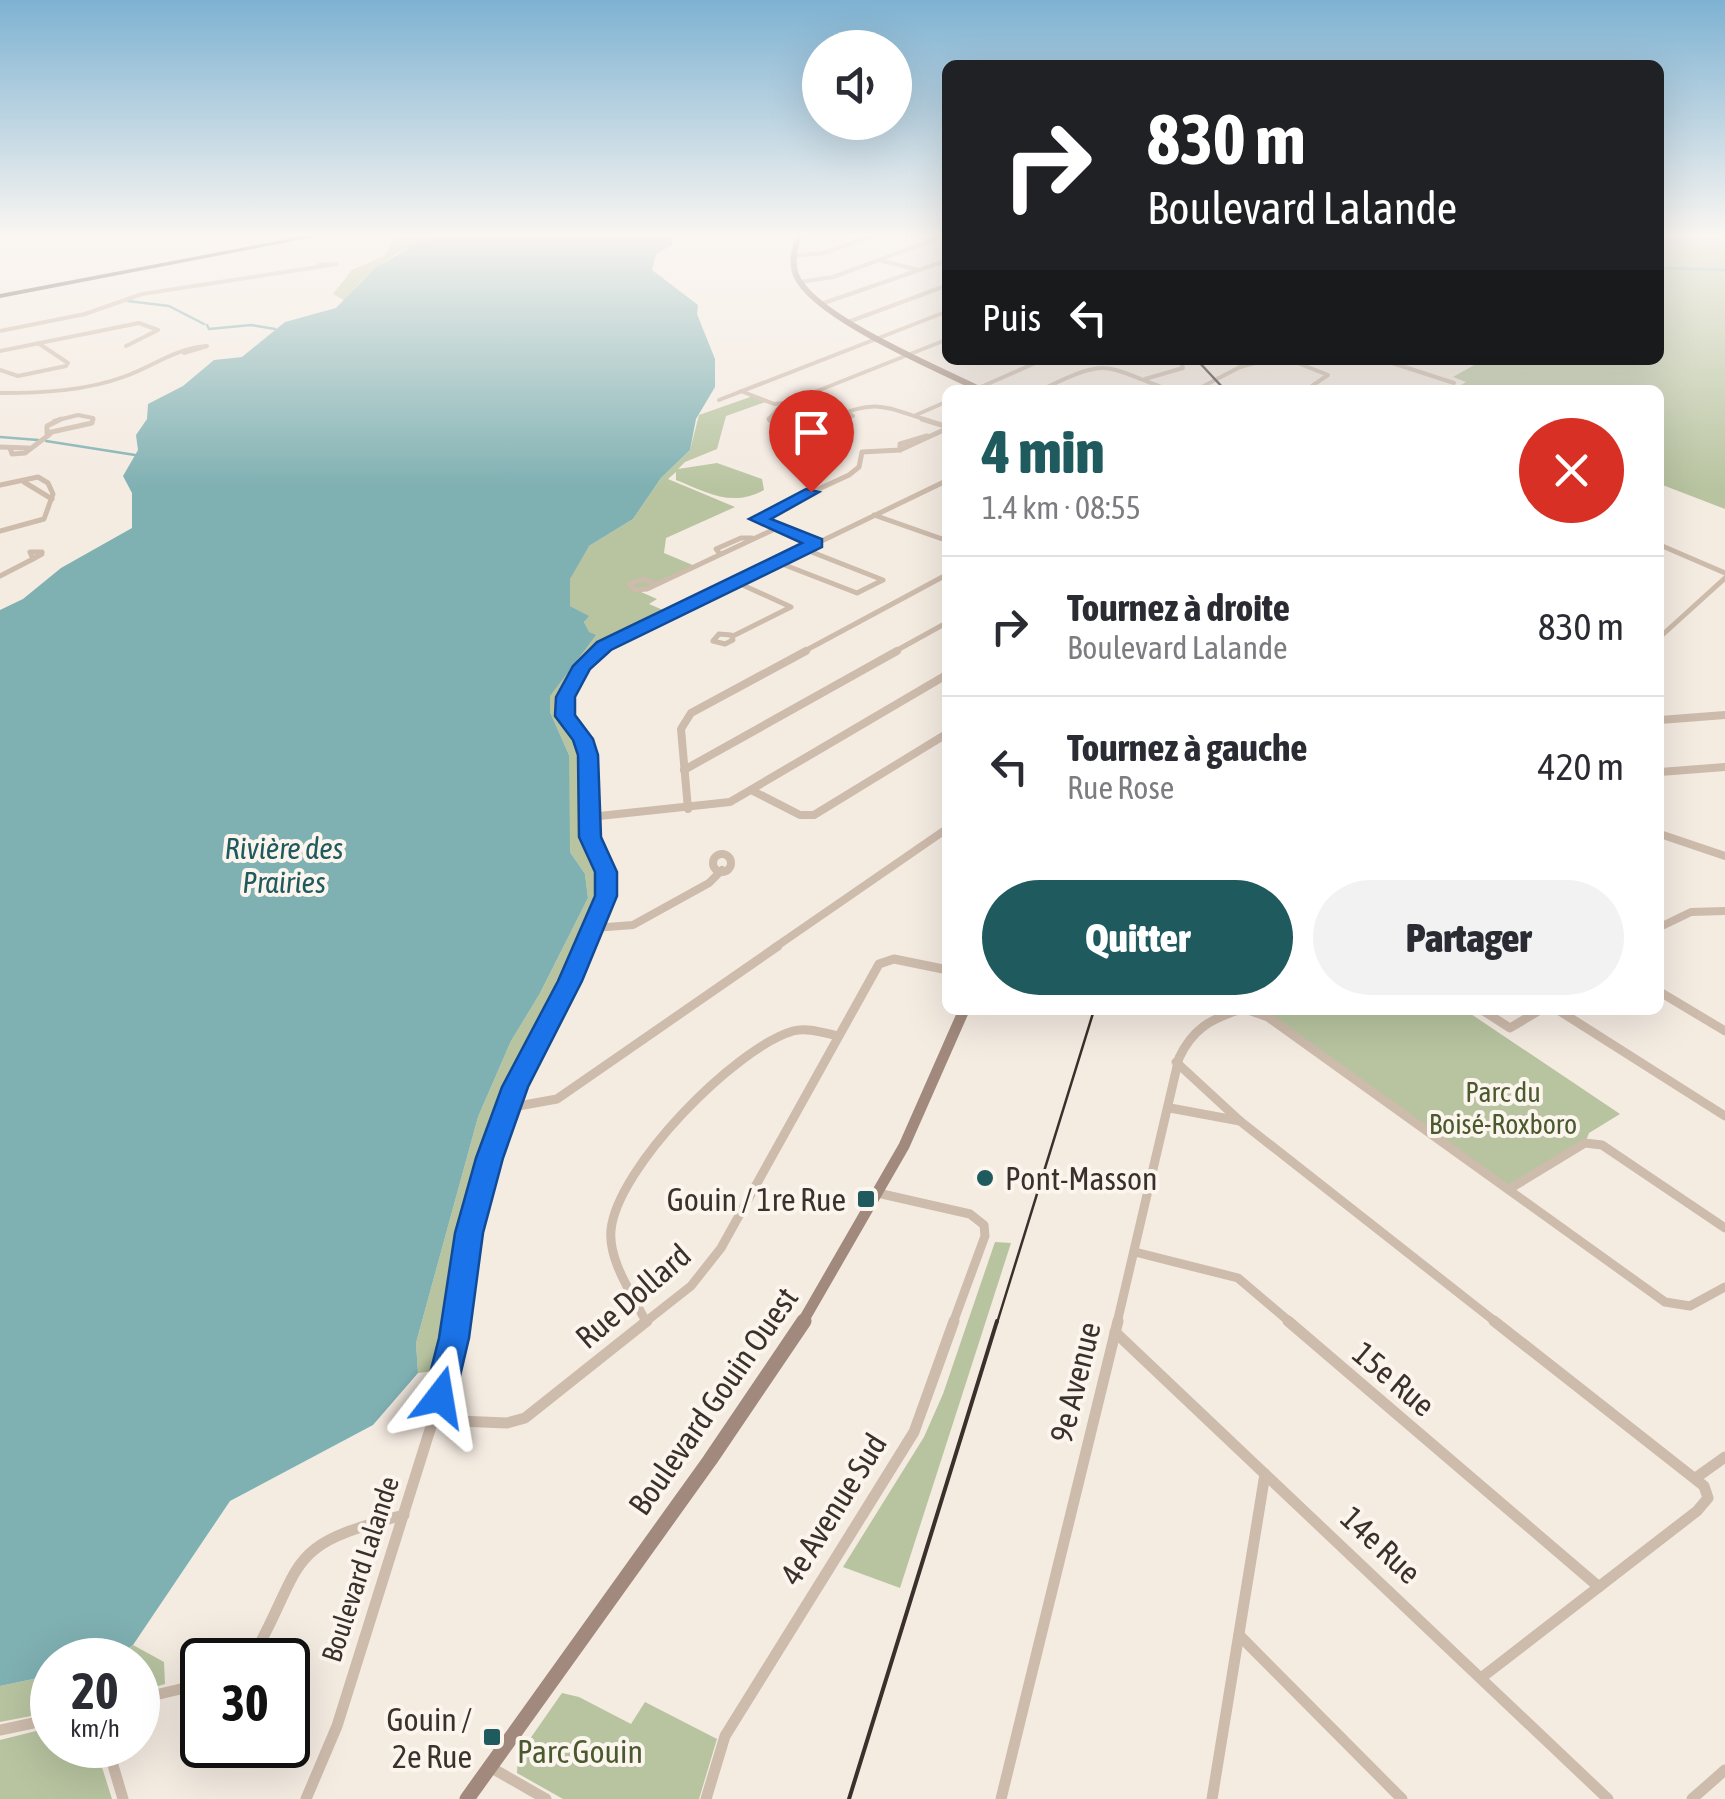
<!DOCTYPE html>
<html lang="fr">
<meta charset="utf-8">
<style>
body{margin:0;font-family:"Asap Condensed",sans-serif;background:#f2f2f3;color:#2b2b33;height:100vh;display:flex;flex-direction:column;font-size:38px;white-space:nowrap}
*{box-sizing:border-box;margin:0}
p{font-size:32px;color:#7c7c81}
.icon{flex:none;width:55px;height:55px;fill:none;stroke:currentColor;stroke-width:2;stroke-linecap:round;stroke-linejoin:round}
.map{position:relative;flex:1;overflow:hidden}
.details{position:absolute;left:942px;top:385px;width:722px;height:630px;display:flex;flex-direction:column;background:#fff;border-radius:15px;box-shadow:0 10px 40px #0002}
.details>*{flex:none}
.banner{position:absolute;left:942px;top:60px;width:722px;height:305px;border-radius:15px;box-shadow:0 10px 40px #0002;background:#202124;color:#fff;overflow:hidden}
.buttons{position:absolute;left:802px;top:30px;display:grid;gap:20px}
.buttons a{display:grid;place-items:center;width:110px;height:110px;border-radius:50%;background:#fff;box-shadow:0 10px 40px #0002;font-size:50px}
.speed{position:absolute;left:30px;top:1638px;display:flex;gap:20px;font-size:50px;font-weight:700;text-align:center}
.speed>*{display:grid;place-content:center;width:130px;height:130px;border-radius:50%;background:#fff;box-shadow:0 10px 40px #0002;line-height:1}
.speed small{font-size:25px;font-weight:400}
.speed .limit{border:5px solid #111;border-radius:15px;background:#fff;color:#111}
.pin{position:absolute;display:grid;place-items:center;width:85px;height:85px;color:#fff;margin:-102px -42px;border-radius:50% 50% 50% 0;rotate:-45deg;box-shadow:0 0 10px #0007}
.pin .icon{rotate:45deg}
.me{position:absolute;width:110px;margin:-55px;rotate:14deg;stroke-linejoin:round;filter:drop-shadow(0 0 8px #0008)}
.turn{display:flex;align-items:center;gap:35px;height:210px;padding:0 40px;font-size:45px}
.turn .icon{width:130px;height:130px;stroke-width:2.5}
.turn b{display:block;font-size:70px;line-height:85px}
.then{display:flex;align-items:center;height:95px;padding:0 40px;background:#0003;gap:20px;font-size:38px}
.round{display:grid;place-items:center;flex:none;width:105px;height:105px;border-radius:52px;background:#f2f2f3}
.summary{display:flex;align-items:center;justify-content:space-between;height:170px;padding:0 40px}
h1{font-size:60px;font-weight:800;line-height:75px;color:#1f5a5e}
.action{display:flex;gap:20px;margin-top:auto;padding:20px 40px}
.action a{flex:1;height:115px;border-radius:60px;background:#1f5a5e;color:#fff;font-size:40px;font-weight:800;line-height:115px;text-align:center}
.action a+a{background:#f2f2f3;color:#2b2b33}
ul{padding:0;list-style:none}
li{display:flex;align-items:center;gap:30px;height:140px;padding:0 40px;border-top:2px solid #e1e1e2}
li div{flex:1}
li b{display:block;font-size:38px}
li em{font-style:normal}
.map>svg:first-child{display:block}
.green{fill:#b8c4a0}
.water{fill:#7fb0b2}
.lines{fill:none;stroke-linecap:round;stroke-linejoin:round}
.stream{stroke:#7fb0b2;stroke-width:2.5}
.minor-far4{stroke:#cdbbac;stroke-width:4}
.minor-far3{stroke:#cdbbac;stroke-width:5}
.minor-far2{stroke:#cdbbac;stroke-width:8}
.minor-far1{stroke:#cdbbac;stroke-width:9}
.minor{stroke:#cdbbac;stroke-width:11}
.tertiary{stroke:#cdbbac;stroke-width:8}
.secondary-far2{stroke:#a18a7d;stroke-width:6}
.secondary-far1{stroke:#a18a7d;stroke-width:11}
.secondary{stroke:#a18a7d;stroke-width:15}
.motorway{fill:#5c4a42;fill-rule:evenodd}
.tram-far1{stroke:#3b302b;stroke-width:2.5}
.tram{stroke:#3b302b;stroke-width:4}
.route{fill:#1a73e8;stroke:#114b97;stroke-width:2.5}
.poi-dot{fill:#1f5a5e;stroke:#fbf5ee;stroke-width:4}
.labels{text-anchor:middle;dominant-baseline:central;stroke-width:8;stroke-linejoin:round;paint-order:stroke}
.park-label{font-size:28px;fill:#4a5a2e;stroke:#fbf5ee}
.street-label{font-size:28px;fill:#3b302b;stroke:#fbf5ee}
.water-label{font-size:30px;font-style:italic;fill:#1f5a5e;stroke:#fbf5ee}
.near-poi-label{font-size:32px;fill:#3b302b;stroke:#fbf5ee;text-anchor:end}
.near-street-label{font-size:32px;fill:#3b302b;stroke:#fbf5ee}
.near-park-label{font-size:32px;fill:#4a5a2e;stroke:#fbf5ee}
</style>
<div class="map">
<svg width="1725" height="1799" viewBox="0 0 1725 1799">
<rect width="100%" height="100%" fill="#f4ebe1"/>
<g class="green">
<path d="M397 237H440C433 241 425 242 416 245 390 254 360 278 345 301L333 294 352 270 384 256Z"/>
<polygon points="1660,237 1725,237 1725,509 1660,484 1660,390 1452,390 1466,382 1453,377 1483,360 1660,360"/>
<path d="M753 396 768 401 726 416 717 449 685 462 678 469 717 463 762 479 764 490C732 508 706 492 676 480V472L668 479 735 507 666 538 664 553 695 566 641 592 657 599 649 604 670 613 590 654 563 697V718L584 745 589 837 603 887 597 913 513 1076 498 1115 442 1370 418 1373 416 1343 478 1117 511 1041 539 995 588 898 585 874 570 852 567 834 569 755 550 712V696L556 683 595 635 589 633 584 622 588 616 570 606V579L577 562 589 546 633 519 661 478 690 450 699 415Z"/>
<polygon points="1248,1010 1465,1010 1620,1114 1589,1133 1585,1143 1511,1188 1268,1017"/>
<polygon points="995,1242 1011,1243 900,1588 843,1567 924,1437 943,1394"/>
<polygon points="133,1645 164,1662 165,1684 138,1692 138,1660 110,1660"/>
<polygon points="52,1675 52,1712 0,1722 0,1686"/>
<polygon points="562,1693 579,1697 631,1724 645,1702 717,1739 699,1799 563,1799 517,1773 518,1756"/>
<polygon points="52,1727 52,1745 95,1745 112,1799 0,1799 0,1740"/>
</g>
<polygon class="water" points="440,237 672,237 672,245 656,254 652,270 698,305 697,314 715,359 715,387 696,419 690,450 661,478 633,519 589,546 570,579 570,606 589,616 584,622 589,632 596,635 550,696 550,712 569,755 570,852 585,874 588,898 539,995 511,1041 478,1117 416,1343 418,1373 373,1425 230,1501 133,1645 110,1660 52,1660 52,1675 0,1686 0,610 23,599 61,568 132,528 132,493 123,476 138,450 136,435 147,419 148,404 183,386 214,360 242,357 285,322 336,308 375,268 413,246"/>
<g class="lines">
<g class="stream">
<polyline points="1660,268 1725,270"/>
<polyline points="128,301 169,306 204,324"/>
<polyline points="207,325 209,329 251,325 275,329"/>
<polyline points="0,437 38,440"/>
<polyline points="46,441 135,455"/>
</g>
<g class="minor-far4">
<polyline points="792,256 824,253 869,237"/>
<polyline points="879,260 918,270"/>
<polyline points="800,282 833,277 941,237"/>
<polyline points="821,304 948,260"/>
<polyline points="848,322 948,285"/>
<polyline points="0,331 85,314 142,294 337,264 319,265"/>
<polyline points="0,351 139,323 158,330 126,346"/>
<polyline points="1290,360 1328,375 1306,390"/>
<polyline points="1383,360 1454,383"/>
<polyline points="0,370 18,376 66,366 68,363 38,343"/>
<polyline points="1145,379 1183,368 1180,360"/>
<polyline points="974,390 1042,360"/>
<path d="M1041 390C1111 356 1102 366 1170 390"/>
<polyline points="1196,390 1240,367 1266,360"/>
<polyline points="741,391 774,404 787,403 948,339"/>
<path d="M0 393C42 393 86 391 126 376 153 366 177 348 207 346L184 353"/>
<polyline points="719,400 948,311"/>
<path d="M846 412 853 416 844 420 834 418V417C878 398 886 408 930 421"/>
<polyline points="916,415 948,401"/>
<polyline points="54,421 78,415 93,418 92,421"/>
<polyline points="771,421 769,419 781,405"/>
</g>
<g class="minor-far3">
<polyline points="61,419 47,426 47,433 92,423 93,419"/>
<polyline points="769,419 772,422"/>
<polyline points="838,419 847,419"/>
<polyline points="922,419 948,427"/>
<polyline points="0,447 29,448"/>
<polyline points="10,448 12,454 25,453 50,434"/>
<polyline points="900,450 900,444 927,436"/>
<polyline points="24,482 52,499"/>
<polyline points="0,485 38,477 48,483 53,494 44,519 0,531"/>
<polyline points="874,515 948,541"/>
<polyline points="816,543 758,517 849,475 859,467 862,452 900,450 948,428"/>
<polyline points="1660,545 1725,573"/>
<polygon points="30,552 42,552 42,554 33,559"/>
<polyline points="720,554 716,549 741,538 752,538"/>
<polyline points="777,562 857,593 883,580 804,549"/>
<polyline points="0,576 33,559"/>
<polyline points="655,584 644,579 629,584 635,590 647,589 777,528"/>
<polygon points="719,634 731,635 733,640 725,644 713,641"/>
<polyline points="733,636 791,607 736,582"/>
<polyline points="1660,637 1725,578"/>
<polyline points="596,653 604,646 948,480"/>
<polyline points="801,653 948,574"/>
<polyline points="892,653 948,622"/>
</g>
<g class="minor-far2">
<polyline points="684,770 897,651"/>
<polyline points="1660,772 1725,767"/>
<polyline points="751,790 800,815 814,815 948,733"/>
<polyline points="688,809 681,729 691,713 806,651"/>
<polyline points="590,817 730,802 948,674"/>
<circle cx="722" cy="863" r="9"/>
<polyline points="1660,927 1691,912 1725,911"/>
<polyline points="594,928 633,925 709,883 722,870"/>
<polyline points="584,948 606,897 606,872 590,837 586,745 565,716 564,705 582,666 599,651"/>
<polyline points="774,948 948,828"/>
</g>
<g class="minor-far1">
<polyline points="1660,992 1725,1031"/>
<polyline points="1248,1010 1268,1017 1665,1302 1690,1306 1725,1287"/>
<polyline points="1482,1010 1510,1028 1540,1010"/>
<polyline points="1558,1010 1725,1116"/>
<polyline points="1176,1062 1240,1121 1497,1323"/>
<polyline points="507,1108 557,1099 778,946"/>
<polyline points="1170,1108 1240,1121"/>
<polyline points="1511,1188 1585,1143 1602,1145 1725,1228"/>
<polyline points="882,1194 970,1214 984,1225 985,1236 953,1323"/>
<polyline points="1135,1252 1238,1278 1291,1323"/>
<path d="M646 1322C633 1295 608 1261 611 1230 617 1168 735 1048 793 1031 807 1027 824 1033 838 1036"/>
<path d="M456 1323C468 1242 481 1160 516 1084 538 1038 565 993 585 946"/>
<polyline points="644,1323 691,1286 721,1248 879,964 894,959 948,970"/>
<path d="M1117 1323 1179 1058C1192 1030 1210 1019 1239 1010"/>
</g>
<g class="minor">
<polyline points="1288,1321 1599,1587"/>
<polyline points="1115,1332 1608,1799"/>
<polyline points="433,1420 507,1423 525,1418 647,1321"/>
<polyline points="1697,1477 1725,1457"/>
<polyline points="1239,1635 1402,1799"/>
<path d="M251 1660C307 1561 280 1546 404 1515"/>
<polyline points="1481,1678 1697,1511 1708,1498 1704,1486 1494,1321"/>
<polyline points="138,1699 202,1684"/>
<polyline points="0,1730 52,1719"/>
<polyline points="107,1745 123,1799"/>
<polyline points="490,1767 546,1799"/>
<polyline points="306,1799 337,1726 433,1420 457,1321"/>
<polyline points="706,1799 725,1736 914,1432 954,1321"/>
<polyline points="1001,1799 1118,1321"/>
<polyline points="1212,1799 1265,1474"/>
<polyline points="1692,1799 1725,1770"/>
</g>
<g class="tertiary">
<polyline points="1660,720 1725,715"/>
<polyline points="1660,834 1725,856"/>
</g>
<path class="secondary-far2" d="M798 237C795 250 791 262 796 275 813 317 939 369 981 390"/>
<polyline class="secondary-far1" points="802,1323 904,1146 964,1010"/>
<polyline class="secondary" points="467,1799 710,1460 804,1321"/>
<polygon class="motorway" points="298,237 314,237 0,298 0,294"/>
<g class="tram-far1">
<polyline points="1197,360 1225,390"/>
<polyline points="997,1323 1094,1010"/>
</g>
<polyline class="tram" points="849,1799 997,1321"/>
</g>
<linearGradient id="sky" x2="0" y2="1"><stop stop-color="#7eb2d2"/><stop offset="0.48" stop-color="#faf6f2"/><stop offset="1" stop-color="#faf6f2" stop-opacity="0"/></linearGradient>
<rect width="1725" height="489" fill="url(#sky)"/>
<polygon class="route" points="806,489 819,492 771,519 822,539 822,547 611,650 590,669 575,697 575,715 593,739 598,755 601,837 617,872 617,896 582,981 528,1087 503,1158 483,1233 469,1338 455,1397 451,1406 440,1410 429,1406 424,1397 439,1338 455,1233 476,1158 502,1087 558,981 595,896 595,872 579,837 578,755 573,740 555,716 556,697 573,666 597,642 802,543 749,519"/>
<g class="poi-dot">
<circle cx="985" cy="1178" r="10"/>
<rect x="856" y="1189" width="20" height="20" rx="5"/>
<rect x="482" y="1727" width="20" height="20" rx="5"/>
</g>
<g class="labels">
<g class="park-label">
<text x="1503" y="1092">Parc du<tspan x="1503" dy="32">Boisé-Roxboro</tspan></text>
</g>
<g class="street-label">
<text transform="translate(360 1569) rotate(-72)">Boulevard Lalande</text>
</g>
<g class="water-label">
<text x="284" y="848">Rivière des<tspan x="284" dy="34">Prairies</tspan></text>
</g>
<g class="near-poi-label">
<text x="1005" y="1178" text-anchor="start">Pont-Masson</text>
<text x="846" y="1199">Gouin / 1re Rue</text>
<text x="472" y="1719">Gouin /<tspan x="472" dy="37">2e Rue</tspan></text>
</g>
<g class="near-street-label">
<text transform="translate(633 1296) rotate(-41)">Rue Dollard</text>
<text transform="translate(1394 1379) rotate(40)">15e Rue</text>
<text transform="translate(1075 1382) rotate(-76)">9e Avenue</text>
<text transform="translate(713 1401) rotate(-55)">Boulevard Gouin Ouest</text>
<text transform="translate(833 1509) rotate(-58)">4e Avenue Sud</text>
<text transform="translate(1381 1545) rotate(43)">14e Rue</text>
</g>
<g class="near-park-label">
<text x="580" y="1751">Parc Gouin</text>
</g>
</g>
</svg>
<div class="buttons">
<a><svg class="icon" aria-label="sound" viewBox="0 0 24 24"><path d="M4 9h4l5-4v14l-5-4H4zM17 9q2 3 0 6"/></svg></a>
</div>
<div class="speed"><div>20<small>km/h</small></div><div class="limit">30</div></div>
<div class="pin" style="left:811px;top:492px;background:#d93025"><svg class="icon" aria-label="arrive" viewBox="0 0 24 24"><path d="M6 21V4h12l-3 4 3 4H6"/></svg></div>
<svg class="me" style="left:440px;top:1397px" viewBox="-20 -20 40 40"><path d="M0-17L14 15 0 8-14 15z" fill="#1a73e8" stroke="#fff" stroke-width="4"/></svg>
<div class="banner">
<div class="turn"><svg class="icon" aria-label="right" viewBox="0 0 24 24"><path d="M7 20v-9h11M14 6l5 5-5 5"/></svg><div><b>830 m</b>Boulevard Lalande</div></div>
<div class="then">Puis<svg class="icon" aria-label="left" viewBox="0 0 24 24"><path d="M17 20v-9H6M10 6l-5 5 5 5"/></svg></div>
</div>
<section class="details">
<div class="summary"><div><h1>4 min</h1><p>1.4 km · 08:55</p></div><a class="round" style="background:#d93025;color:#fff"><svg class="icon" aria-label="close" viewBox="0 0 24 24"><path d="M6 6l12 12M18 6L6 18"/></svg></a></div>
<ul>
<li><svg class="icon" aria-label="right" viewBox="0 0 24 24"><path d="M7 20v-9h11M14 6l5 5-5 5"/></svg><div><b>Tournez à droite</b><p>Boulevard Lalande</p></div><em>830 m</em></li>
<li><svg class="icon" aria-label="left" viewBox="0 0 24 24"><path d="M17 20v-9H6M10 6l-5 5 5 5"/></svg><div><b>Tournez à gauche</b><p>Rue Rose</p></div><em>420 m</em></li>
</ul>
<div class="action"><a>Quitter</a><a>Partager</a></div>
</section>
</div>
